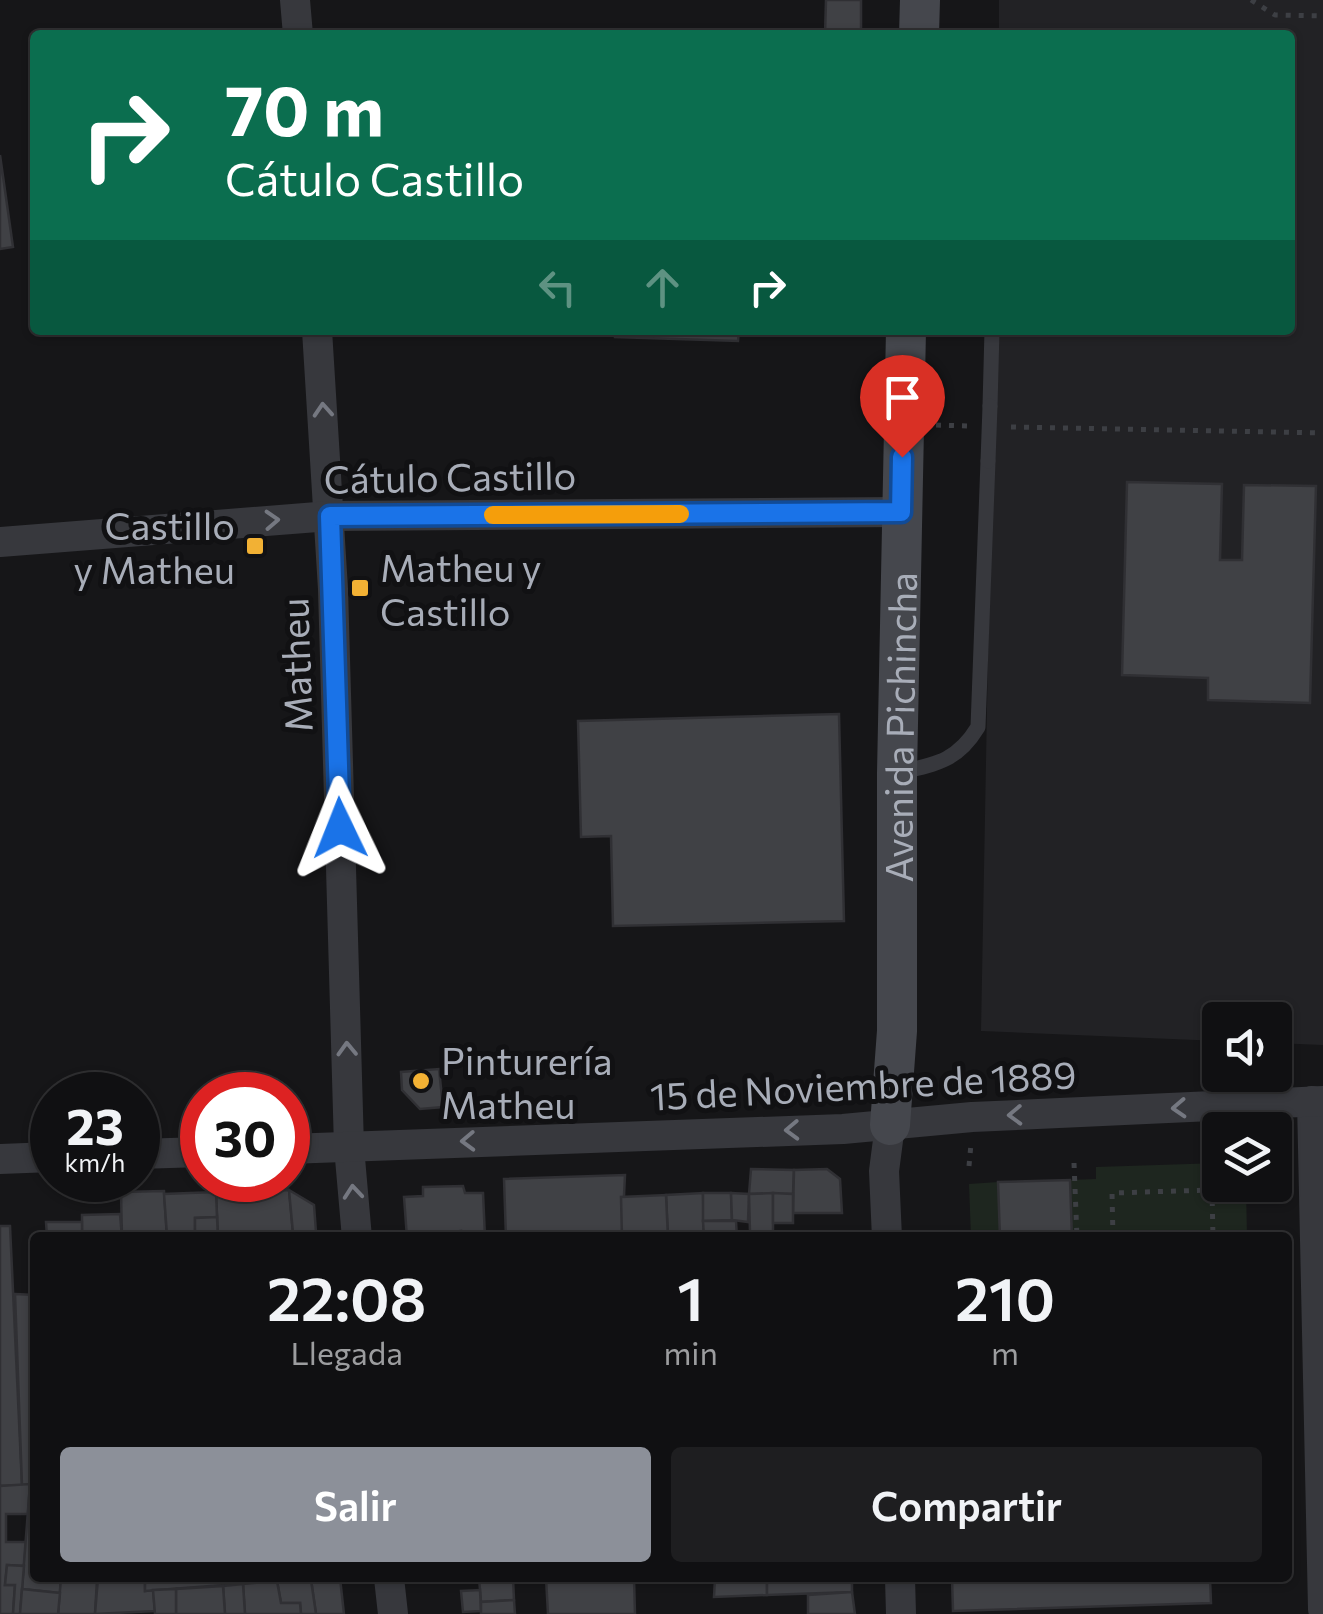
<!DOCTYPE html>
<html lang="es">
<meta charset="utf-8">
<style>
body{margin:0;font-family:Commissioner,sans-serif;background:#1e1e20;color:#f1f3f6;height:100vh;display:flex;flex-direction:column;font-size:38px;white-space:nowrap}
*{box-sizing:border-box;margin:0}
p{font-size:32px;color:#9c9d9f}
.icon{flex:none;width:55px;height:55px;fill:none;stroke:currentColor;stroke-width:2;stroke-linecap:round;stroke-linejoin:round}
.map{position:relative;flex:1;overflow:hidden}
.panel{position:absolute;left:30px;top:1232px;width:1262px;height:350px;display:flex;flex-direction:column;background:#101012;border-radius:10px;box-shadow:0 2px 8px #0004,0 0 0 2px #303032}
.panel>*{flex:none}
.guide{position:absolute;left:30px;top:30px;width:1265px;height:305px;border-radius:10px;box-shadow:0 2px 8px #0004,0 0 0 2px #303032;background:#0b6e4f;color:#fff;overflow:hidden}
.buttons{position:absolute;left:1202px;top:1002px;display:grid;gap:20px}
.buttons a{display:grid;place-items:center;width:90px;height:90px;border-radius:10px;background:#101012;box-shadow:0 2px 8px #0004,0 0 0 2px #303032;font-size:50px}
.speed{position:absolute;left:30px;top:1072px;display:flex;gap:20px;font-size:50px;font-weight:700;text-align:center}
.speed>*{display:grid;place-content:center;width:130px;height:130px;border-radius:50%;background:#101012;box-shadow:0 2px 8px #0004,0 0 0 2px #303032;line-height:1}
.speed small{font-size:25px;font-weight:400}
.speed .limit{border:15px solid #d22;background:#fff;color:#111}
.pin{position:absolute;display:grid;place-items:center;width:85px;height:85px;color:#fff;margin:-102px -42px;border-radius:50% 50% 50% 0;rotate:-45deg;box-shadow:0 0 10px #0007}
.pin .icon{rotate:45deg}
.me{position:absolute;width:110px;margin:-55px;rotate:358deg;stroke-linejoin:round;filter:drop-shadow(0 0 8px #0008)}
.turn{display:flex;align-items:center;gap:35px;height:210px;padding:0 30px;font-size:45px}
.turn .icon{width:130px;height:130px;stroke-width:2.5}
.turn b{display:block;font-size:70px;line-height:85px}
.lanes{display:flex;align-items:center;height:95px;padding:0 30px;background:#0003;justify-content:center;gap:50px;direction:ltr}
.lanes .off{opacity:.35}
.eta{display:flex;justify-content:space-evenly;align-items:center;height:170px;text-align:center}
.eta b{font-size:60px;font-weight:600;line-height:70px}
.cta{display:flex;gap:20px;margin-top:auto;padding:20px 30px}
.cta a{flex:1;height:115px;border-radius:10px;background:#8c9099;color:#fff;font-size:40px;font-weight:600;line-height:115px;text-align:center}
.cta a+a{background:#1e1e20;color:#f1f3f6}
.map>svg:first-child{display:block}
.built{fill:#222225}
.green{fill:#1e261f}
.building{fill:#404145;stroke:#303034;stroke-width:2.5}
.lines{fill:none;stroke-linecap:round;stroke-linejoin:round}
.path{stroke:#3d3f44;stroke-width:5;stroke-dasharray:5 8;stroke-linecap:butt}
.lane{stroke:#37383d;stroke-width:15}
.street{stroke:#37383d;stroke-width:30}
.secondary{stroke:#45474d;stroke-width:40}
.lane-bridge{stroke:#37383d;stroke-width:15}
.oneway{stroke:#757881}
.route-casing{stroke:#114b97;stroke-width:25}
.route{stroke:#1a73e8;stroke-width:18}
.slow{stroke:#f59e0b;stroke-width:18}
.poi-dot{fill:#f2b134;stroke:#111113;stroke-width:4}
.labels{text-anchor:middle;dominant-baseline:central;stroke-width:10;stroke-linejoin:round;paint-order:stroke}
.street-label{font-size:38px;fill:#a8adb8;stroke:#111113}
.poi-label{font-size:38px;fill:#a8adb8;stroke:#111113;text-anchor:start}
</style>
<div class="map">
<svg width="1323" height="1614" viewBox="0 0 1323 1614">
<rect width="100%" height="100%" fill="#161618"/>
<polygon class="built" points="999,0 1323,0 1323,1045 1275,1043 1275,1020 1220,1020 1220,1041 981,1031 994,330 1290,330 1290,35 999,35"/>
<g class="green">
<polygon points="1220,1163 1220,1185 1246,1185 1247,1237 1072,1237 1070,1180 1096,1179 1096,1167"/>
<polygon points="998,1182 1000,1237 971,1237 969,1184"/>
</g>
<g class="building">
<polygon points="826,0 861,0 861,35 825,35"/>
<polygon points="0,155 13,247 0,249"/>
<polygon points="615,330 739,330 738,341 615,337"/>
<polygon points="1127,482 1222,484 1220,560 1242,560 1244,485 1316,486 1310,703 1208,700 1208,678 1122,675"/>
<polygon points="839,714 844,921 613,926 611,836 581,837 578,721"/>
<polygon points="439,1069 443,1107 420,1109 402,1090 401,1072"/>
<polygon points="751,1169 794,1170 793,1194 749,1194"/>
<polygon points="827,1169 840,1179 842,1213 793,1213 794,1170"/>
<polygon points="625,1175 622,1238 506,1238 504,1179"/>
<polygon points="1070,1180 1072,1238 1000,1238 998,1182"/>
<polygon points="463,1186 465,1193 483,1193 485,1237 461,1236 461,1231 407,1238 404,1197 423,1196 423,1187"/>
<polygon points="289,1190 293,1233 218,1238 216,1192"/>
<polygon points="289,1190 314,1205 316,1232 293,1233"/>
<polygon points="164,1191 167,1238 122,1238 121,1192"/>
<polygon points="216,1192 217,1217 195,1218 195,1233 167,1235 164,1194"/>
<polygon points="703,1193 704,1238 668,1238 666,1195"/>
<polygon points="703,1193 731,1193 732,1220 703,1221"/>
<polygon points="731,1193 749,1194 748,1222 732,1220"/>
<polygon points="773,1193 773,1233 750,1233 749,1194"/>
<polygon points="773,1193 793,1194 793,1223 773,1223"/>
<polygon points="666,1195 668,1238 622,1238 621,1197"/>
<polygon points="120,1214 122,1238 82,1238 82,1215"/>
<polygon points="217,1217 218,1238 167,1238 195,1233 195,1218"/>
<polygon points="703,1221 736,1221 737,1238 704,1238"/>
<polygon points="46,1222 82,1222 82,1238 47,1238"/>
<polygon points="0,1226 10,1226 22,1485 0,1486"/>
<polygon points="15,1294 35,1295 35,1484 22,1485"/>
<polygon points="30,1484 28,1514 6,1514 6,1542 26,1542 24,1566 7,1565 5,1585 15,1585 13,1614 0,1614 0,1486"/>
<polygon points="30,1484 35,1484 35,1578 61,1578 60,1593 22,1589"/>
<polygon points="7,1565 24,1566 20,1614 13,1614 15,1585 5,1585"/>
<polygon points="61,1578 97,1580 95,1614 58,1614"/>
<polygon points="98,1578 145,1578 145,1591 153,1590 155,1611 95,1614"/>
<polygon points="145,1578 277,1578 277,1581 145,1591"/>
<polygon points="340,1578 344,1614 316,1614 311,1580"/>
<polygon points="479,1578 513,1578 514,1600 481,1602"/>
<polygon points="546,1578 634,1578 635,1614 548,1614"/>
<polygon points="715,1578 767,1578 767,1595 714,1597"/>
<polygon points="767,1578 852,1578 852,1592 767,1595"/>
<polygon points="952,1578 1210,1578 1211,1603 953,1611"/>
<polygon points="311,1580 316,1614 301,1614 300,1603 281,1603 277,1581"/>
<polygon points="277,1581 281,1603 300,1603 301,1614 245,1614 243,1584"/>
<polygon points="243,1584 245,1614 225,1614 223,1586"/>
<polygon points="223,1586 225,1614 176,1614 176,1589"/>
<polygon points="22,1589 60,1593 58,1614 20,1614"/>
<polygon points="176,1589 176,1614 155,1614 153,1590"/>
<polygon points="480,1590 481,1611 463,1612 461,1591"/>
<polygon points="852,1592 855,1614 808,1614 808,1595"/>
<polygon points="514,1600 515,1614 481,1614 481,1602"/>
</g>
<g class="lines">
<g class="path">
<polyline points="1251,0 1275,15 1323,16"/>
<polyline points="936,425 970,426"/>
<polyline points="1011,427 1323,433"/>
<polyline points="1074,1163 1077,1238"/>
<polyline points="969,1166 971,1144"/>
<polyline points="1113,1238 1112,1193 1212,1190 1213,1238"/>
</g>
<g class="lane">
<polyline points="990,406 992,330"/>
<path d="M901 772C938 764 958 760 978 727L988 461"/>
</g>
<g class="street">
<polyline points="295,0 298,35"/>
<polyline points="317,330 333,589 349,1147 357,1238"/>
<polyline points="0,542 330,516 901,512"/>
<polyline points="1312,1101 1323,1609"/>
<polyline points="288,1149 843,1129 972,1117 1323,1101"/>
<polyline points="138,1154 202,1152"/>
<polyline points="0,1159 52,1157"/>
<polyline points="887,1238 884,1171 890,1125"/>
<polyline points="389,1578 393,1614"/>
<polyline points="900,1578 901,1614"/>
</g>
<g class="secondary">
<polyline points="919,35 920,0"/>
<path id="s1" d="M890 1125 897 1031V773L906 330"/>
</g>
<polyline class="lane-bridge" points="988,461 990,406"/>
</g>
<defs><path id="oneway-chevron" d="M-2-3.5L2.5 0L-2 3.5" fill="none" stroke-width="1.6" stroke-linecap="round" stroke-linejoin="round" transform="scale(2.5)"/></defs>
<g class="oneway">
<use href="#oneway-chevron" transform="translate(323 410) rotate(-94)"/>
<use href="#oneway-chevron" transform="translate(272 520) rotate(-3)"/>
<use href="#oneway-chevron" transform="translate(347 1049) rotate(-92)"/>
<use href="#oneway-chevron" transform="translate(1179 1108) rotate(177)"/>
<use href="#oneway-chevron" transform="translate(1015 1115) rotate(178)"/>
<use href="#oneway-chevron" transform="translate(792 1130) rotate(178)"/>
<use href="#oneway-chevron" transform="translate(468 1141) rotate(178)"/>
<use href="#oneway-chevron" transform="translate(353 1192) rotate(-95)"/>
</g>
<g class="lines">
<g class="route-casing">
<polyline id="route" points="340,828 330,516 901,512 902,457"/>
</g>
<use href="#route" class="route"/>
<polyline class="slow" points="493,515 680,514"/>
</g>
<g class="poi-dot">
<rect x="245" y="536" width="20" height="20" rx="5"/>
<rect x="350" y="578" width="20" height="20" rx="5"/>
<circle cx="421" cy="1081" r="10"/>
</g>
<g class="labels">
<g class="street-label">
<text transform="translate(450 476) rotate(-1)">Cátulo Castillo</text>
<text transform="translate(295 665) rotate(-92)">Matheu</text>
<text stroke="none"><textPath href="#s1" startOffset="398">Avenida Pichincha</textPath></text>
<text transform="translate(863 1084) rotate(-3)">15 de Noviembre de 1889</text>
</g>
<g class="poi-label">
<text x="235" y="524" text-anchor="end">Castillo<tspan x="235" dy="44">y Matheu</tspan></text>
<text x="380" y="566">Matheu y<tspan x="380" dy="44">Castillo</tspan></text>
<text x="441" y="1059">Pinturería<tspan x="441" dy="44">Matheu</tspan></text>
</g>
</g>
</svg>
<div class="buttons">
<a><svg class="icon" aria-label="sound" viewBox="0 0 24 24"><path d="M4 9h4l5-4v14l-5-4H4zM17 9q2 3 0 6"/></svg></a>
<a><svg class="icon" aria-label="layers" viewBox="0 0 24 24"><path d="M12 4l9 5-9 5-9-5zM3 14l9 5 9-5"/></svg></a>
</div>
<div class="speed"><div>23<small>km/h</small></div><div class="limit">30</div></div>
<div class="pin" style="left:902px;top:457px;background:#d93025"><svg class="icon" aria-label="arrive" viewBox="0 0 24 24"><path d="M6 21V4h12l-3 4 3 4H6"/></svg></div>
<svg class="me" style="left:340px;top:828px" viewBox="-20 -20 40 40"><path d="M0-17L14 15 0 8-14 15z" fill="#1a73e8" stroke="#fff" stroke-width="4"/></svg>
<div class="guide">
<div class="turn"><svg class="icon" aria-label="right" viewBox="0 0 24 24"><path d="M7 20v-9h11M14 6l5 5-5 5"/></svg><div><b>70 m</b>Cátulo Castillo</div></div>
<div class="lanes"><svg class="icon off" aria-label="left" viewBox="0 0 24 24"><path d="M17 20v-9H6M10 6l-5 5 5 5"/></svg><svg class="icon off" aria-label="ahead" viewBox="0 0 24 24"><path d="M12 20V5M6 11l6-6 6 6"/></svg><svg class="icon" aria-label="right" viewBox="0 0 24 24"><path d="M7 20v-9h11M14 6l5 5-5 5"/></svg></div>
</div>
<section class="panel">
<div class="eta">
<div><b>22:08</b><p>Llegada</p></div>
<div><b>1</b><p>min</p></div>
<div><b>210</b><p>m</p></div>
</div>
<div class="cta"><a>Salir</a><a>Compartir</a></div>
</section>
</div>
